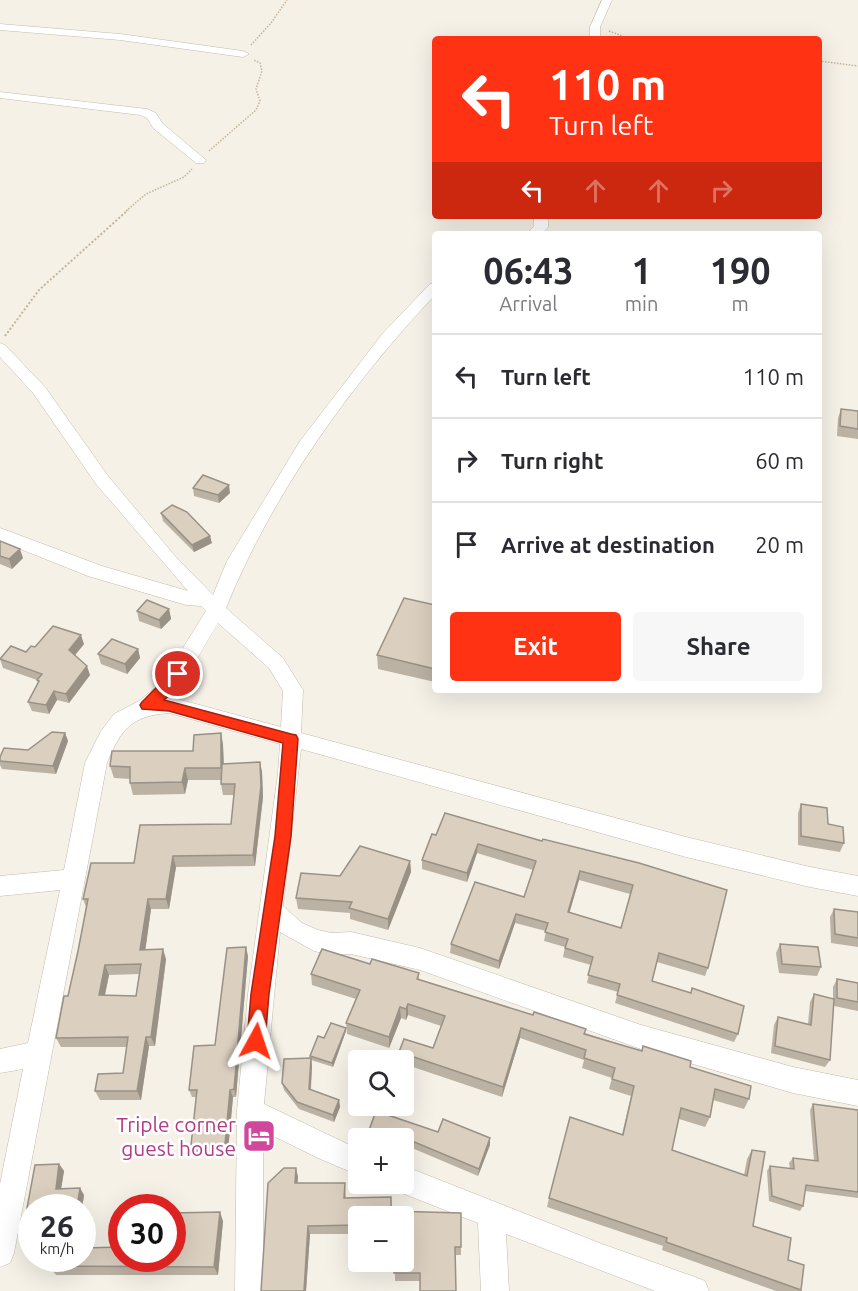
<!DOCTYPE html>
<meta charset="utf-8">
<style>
body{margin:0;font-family:Ubuntu,sans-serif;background:#f7f7f7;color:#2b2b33;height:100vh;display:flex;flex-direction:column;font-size:22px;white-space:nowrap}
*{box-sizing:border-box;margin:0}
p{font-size:20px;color:#7c7c81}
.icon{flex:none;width:33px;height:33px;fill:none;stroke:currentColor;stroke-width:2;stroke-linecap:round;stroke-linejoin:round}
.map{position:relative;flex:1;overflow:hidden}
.sheet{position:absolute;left:432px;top:231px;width:390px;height:462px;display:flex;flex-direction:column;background:#fff;border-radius:6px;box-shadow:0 6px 24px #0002}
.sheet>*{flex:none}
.hud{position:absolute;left:432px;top:36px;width:390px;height:183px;border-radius:6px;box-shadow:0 6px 24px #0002;background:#ff3314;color:#fff;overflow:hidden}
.buttons{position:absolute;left:348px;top:1050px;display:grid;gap:12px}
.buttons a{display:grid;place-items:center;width:66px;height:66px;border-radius:6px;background:#fff;box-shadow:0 6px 24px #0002;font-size:30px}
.speed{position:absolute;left:18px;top:1194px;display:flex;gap:12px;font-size:30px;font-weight:700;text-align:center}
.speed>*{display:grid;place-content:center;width:78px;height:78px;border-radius:50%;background:#fff;box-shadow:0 6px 24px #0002;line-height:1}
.speed small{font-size:15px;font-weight:400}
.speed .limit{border:9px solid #d22;background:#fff;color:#111}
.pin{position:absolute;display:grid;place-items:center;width:51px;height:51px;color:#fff;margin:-26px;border:3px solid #fff;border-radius:50%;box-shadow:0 2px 6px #0007}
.me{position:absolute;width:66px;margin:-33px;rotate:5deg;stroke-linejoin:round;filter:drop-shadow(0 0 4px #0008)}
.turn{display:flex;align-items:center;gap:21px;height:126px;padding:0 18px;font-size:27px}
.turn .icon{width:78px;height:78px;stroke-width:2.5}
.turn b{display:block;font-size:42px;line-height:51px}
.lanes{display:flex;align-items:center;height:57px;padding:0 18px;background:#0003;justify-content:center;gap:30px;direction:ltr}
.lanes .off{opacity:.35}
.eta{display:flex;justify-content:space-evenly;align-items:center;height:102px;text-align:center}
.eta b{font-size:36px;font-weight:700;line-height:42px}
.button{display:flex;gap:12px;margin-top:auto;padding:12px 18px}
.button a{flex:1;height:69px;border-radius:6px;background:#ff3314;color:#fff;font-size:24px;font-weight:700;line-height:69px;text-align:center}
.button a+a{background:#f7f7f7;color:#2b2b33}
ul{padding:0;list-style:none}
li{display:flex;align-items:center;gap:18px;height:84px;padding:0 18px;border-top:2px solid #e1e1e2}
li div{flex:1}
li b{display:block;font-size:22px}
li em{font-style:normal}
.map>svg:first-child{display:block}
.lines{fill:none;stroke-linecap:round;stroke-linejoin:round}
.street-casing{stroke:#c4bbac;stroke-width:1}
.path-far1{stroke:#c4b499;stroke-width:1.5;stroke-dasharray:1.5 1.5;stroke-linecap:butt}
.path{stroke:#c4b499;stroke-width:2;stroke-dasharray:2 2;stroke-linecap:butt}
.street{fill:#fff;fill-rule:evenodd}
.wall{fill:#bcb2a4;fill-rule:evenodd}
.shaded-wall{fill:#999186}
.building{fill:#dbcfbf;stroke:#999186;stroke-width:1.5;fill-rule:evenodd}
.route{fill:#ff3314;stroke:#a6210d;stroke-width:1.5}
.labels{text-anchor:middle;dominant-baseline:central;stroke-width:5;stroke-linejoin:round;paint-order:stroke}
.near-hotel-label{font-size:21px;fill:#b23c85;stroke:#fff;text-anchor:end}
</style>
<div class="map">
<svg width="858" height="1291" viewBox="0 0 858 1291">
<rect width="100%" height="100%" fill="#f5f1e7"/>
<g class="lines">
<g class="street-casing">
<g id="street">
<polygon points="602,0 612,0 600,27 600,39 590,39 590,27"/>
<polygon points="0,24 120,34 243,51 249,54 243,57 120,40 0,30"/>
<polygon points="0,92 147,109 156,113 162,123 206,160 204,163 196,163 153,128 147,118 140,115 0,98"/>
<polygon points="534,216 548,216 548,227 542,234 527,234 534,226"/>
<path d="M435 283V295C351 384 272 494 226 608L283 658 303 690 301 733 686 837 810 867 858 876V896L810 887 686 857 301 749 283 906 302 923 318 930 331 933 351 932 420 948 641 1025 793 1067 858 1080V1106L793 1093 641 1049 420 970 351 954 331 955 314 951 280 932 264 1104 358 1149V1175L318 1158 263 1131V1291H235L237 1111 248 994 278 773 280 744 169 713C131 716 121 729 107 763L14 1253 10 1263 0 1267V1184L23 1069 0 1073V1049L28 1043 60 890 0 896V876L64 870 85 763 101 731 114 714 139 701 161 683 206 611 201 606 186 605 88 576 0 541V528L102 566 188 591 96 484 33 393 0 357V343L5 345 45 387 108 476 175 556 213 595 227 561 300 441 383 333 430 284ZM218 623 269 668 283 691 281 727 170 697 185 679Z"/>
<polygon points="404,1166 602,1244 695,1277 705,1281 709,1291 655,1291 506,1234 509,1291 481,1291 478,1223 394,1190 392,1184 404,1184"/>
</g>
</g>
<g class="path-far1">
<polyline points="609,31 630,39"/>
<polyline points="251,45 271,23 287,0"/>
<polyline points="819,61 858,66"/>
<polyline points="209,151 256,110 260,101 256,89 262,71 260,63 254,60"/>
<polyline points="126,211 146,194 184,177 192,169"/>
</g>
<polyline class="path" points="5,336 39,290 128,210"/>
<use href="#street" class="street"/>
</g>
<g class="wall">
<polygon points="841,409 858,411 858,439 837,436 838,418"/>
<polygon points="193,488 230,493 219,503 194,496"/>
<polygon points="161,513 212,543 194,552 163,521"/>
<polygon points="0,541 23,558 12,569 0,564"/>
<polygon points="435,605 435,682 378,669 377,655"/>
<polygon points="169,609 171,619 161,629 139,621 137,611"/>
<polygon points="84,644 75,655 90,675 69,703 57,700 49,714 32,711 28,702 38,683 37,680 3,668 0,659 26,652 35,647"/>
<polygon points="138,649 140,658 127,674 101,664 98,654"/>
<polygon points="65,733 68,741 56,774 2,769 0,765 0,757 28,750"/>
<path d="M221 733 223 745 224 764 260 762 262 772 263 797 255 866 176 867 169 909H151L145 950 166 959 155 1046H149L141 1100H100L95 1091 123 1073 127 1047H61L56 1038 68 996 78 951 86 907 83 899 134 863 231 824 234 795H223L221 784V780H188L185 794 133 795 130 783V779L114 778 110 766 193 751ZM139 974 136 996 105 995 109 975Z"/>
<polygon points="801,804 844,843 840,852 798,845 798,813"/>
<path d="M436 835 542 841 639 863 708 968 705 976 657 962 652 981 691 993 692 988 738 1034 734 1042 615 1003 618 992 587 983 591 965 563 957 565 947 544 941 546 931 515 923 499 969 450 953 451 944 524 897 533 870 477 853 467 882 422 869V860ZM579 880 630 894 621 928 569 913Z"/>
<polygon points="410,861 411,872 388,930 350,919 350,913 298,909 296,898 340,876"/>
<polygon points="834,909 858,912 858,947 831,943 830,917"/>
<polygon points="780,944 821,967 817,976 779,973 776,953"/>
<polygon points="248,956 236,1097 233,1097 228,1151 194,1152 191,1145 196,1097 192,1097 189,1090 215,1045"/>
<polygon points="370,964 419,973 419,979 690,1067 749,1099 744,1109 713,1100 710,1117 705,1127 679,1119 672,1150 744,1175 747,1159 752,1150 753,1226 788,1260 801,1290 801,1291 776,1291 662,1250 663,1246 547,1207 549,1198 622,1134 631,1096 609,1089 612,1078 582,1068 584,1060 520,1038 502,1097 404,1064 404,1060 399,1060 399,1052 433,1048 441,1026 408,1015 406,1020 401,1018 389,1048 347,1034 346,1023 356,999 312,985 311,974"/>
<polygon points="837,979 858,983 858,1011 834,1006 830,1060 825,1067 771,1053 774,1025 778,1017 808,1024 810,1002 814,994 833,999 833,987"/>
<polygon points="346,1031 333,1067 311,1060 312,1066 311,1090 339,1100 340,1107 334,1122 299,1109 284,1090 282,1083 310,1058 310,1056 324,1038"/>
<polygon points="813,1104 858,1110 858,1198 805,1191 803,1206 800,1211 769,1201 767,1171 770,1166 790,1169 789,1163 793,1158 814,1161 810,1110"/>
<polygon points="438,1132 490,1138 490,1145 478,1176 412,1148 410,1154 404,1152 404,1138 368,1138 368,1133"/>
<polygon points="59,1164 64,1171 61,1189 84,1195 82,1208 32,1208 32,1214 27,1208"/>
<polygon points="284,1168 296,1168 298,1177 297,1183 345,1183 346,1198 391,1197 392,1211 461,1213 461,1255 455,1255 456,1291 420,1291 420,1281 395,1281 395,1262 404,1262 404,1216 358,1216 358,1234 310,1234 306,1291 261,1291 268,1183"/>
<polygon points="223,1221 218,1275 56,1275 49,1266"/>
</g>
<g class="shaded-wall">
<polygon points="229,485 230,493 219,503 218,495"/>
<polygon points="210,536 212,543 194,552 192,545"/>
<polygon points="20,549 23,558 12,569 9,559"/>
<polygon points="169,609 171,619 161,629 159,620"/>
<polygon points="81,635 84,644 72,659 69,650"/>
<polygon points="138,649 140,658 127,674 125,664"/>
<polygon points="87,666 90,675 69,703 66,694"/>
<polygon points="54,691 57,700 49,714 46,705"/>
<polygon points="65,733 68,741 56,774 53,766"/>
<polygon points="221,733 223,745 224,780 221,768"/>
<polygon points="260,762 262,772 263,797 255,866 253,855"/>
<polygon points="185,768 188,780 185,794 182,782"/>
<polygon points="478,844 477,853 467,882 467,873"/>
<polygon points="173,856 176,867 169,909 166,899"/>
<polygon points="410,861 411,872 388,930 388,919"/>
<polygon points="580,871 579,880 567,921 568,912"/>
<polygon points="148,899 151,909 144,960 140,950"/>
<polygon points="516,914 515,923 499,969 499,961"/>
<polygon points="246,947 248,956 236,1097 234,1089"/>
<polygon points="163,949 166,959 155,1046 151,1037"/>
<polygon points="105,965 109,975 103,1004 99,995"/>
<polygon points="408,1004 408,1015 406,1020 406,1009"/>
<polygon points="400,1007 401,1018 389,1048 389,1037"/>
<polygon points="346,1028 346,1031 333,1067 332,1063"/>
<polygon points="521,1028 520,1038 502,1097 503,1087"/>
<polygon points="146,1037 149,1046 141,1100 137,1091"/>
<polygon points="311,1058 312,1066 310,1097 309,1089"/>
<polygon points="230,1090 233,1097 228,1151 225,1144"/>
<polygon points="339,1100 340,1107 334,1122 333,1115"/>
<polygon points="490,1138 490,1145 478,1176 479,1169"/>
<polygon points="412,1141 412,1148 410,1154 410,1147"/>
<polygon points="59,1164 64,1171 60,1195 56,1189"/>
<polygon points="296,1168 298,1177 297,1192 295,1183"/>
<polygon points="80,1188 84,1195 82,1208 77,1207"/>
<polygon points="220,1212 223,1221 218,1275 214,1267"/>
<polygon points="308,1226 310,1234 306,1291 304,1291"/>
</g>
<g class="building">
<polygon points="841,409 858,411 858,429 840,426"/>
<polygon points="203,475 229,485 218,495 193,488"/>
<polygon points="172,505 187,512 210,536 192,545 161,513"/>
<polygon points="0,541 20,549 9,559 0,556"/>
<polygon points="404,598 435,605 435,669 377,655"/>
<polygon points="147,600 169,609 159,620 137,611"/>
<polygon points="53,626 81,635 69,650 87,666 66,694 54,691 46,705 28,702 39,681 37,680 42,674 0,659 11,646 26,652 31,646 35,647"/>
<polygon points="112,639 138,649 125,664 98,654"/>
<polygon points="52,732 65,733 53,766 0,761 0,757 4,748 28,750"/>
<polygon points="221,733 221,768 185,768 182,782 130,783 130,767 110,766 112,751 193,751 194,735"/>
<path d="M260 762 261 786 253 855 173 856 166 899H148L140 950 163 949 151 1037H146L137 1091H95L98 1074 123 1073 128 1037 56 1038 64 996H68L78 951 88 899H83L91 863H134L140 825 231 824 235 784H221L222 764ZM141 964 136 996 99 995 105 965Z"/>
<polygon points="801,804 827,808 828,824 843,827 844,843 801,836"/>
<path d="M445 813 542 841 543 839 639 863 727 890 708 968 659 953 652 981 691 993 692 988 744 1006 738 1034 617 995 620 984 588 975 593 957 565 948 568 939 545 932 548 923 516 914 499 961 451 944 475 882 524 897 536 861 478 844 467 873 422 860 432 834 436 835ZM580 871 633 885 621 928 568 912Z"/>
<polygon points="360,846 410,861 388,919 349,908 352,902 296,898 301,873 340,876"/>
<polygon points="834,909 858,912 858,938 835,934"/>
<polygon points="780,944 818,947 821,967 782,964"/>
<polygon points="246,947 234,1089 230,1090 225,1144 191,1145 197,1090 189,1090 194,1046 215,1045 227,948"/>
<polygon points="322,949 370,964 372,959 419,973 417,979 533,1015 534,1012 586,1029 584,1034 642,1051 643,1046 691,1061 690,1067 751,1086 749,1099 715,1089 710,1117 681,1108 672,1150 747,1176 752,1150 765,1152 753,1226 791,1238 788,1260 804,1265 801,1290 666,1242 667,1238 549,1198 570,1117 623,1135 634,1086 612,1079 615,1068 584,1058 586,1050 521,1028 503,1087 399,1052 404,1039 433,1048 445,1016 408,1004 406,1009 400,1007 389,1037 346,1023 360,990 311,974"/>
<polygon points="837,979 858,983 858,1002 837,998"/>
<polygon points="814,994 834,999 830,1060 775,1046 778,1017 811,1025"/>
<polygon points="331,1023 346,1028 332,1063 310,1056 318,1036 324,1038"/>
<polygon points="311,1058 309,1089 339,1100 333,1115 297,1102 282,1083 284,1059"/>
<polygon points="813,1104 858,1110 858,1192 806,1185 803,1206 772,1196 770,1166 794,1169 793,1158 818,1161"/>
<polygon points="376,1111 438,1132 443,1119 490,1138 479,1169 412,1141 410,1147 404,1145 404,1138 385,1138 368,1133"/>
<polygon points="59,1164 56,1189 80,1188 77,1207 27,1208 35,1165"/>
<polygon points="284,1168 296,1168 295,1183 345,1183 344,1198 391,1197 391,1211 461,1213 461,1247 455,1247 456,1291 420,1291 420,1273 394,1273 395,1262 404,1262 404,1216 358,1216 358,1225 308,1226 304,1291 261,1291 268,1183"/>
<polygon points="220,1212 214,1267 49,1266 51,1258 82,1258 82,1248 122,1247 122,1258 172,1258 172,1213"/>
</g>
<path class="route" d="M178 669 185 674 173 692 164 700 291 734 296 735 298 739 291 836 269 994 265 1041 262 1047 256 1049 250 1047 247 1041 251 994 275 836 283 743 169 711 142 709 140 705 142 702C149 695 173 670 178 669Z"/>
<defs>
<g id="hotel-square" transform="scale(1.725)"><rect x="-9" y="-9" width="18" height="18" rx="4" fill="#d1479c" stroke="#fff"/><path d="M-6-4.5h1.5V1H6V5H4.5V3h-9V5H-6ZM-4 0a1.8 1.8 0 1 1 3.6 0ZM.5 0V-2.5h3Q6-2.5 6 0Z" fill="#fff"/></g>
</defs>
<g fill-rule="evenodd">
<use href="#hotel-square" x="259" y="1136"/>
</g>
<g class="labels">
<g class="near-hotel-label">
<text x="236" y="1124">Triple corner<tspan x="236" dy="24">guest house</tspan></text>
</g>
</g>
</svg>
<div class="buttons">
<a><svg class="icon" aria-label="search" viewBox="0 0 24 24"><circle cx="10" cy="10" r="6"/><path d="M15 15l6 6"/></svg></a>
<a>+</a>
<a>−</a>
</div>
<div class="speed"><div>26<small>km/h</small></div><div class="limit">30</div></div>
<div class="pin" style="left:178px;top:674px;background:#d93025"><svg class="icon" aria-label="arrive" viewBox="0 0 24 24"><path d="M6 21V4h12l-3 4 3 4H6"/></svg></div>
<svg class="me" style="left:256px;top:1041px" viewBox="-20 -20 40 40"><path d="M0-17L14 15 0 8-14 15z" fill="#ff3314" stroke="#fff" stroke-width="4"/></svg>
<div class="hud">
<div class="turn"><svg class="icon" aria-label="left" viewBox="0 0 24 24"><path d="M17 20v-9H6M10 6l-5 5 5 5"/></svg><div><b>110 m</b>Turn left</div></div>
<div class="lanes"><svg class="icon" aria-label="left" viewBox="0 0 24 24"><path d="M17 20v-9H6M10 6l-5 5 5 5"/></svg><svg class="icon off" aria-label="ahead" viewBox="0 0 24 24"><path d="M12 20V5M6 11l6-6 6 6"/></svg><svg class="icon off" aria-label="ahead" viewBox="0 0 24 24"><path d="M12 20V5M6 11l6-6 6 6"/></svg><svg class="icon off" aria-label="right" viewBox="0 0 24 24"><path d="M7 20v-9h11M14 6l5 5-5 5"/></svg></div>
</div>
<section class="sheet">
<div class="eta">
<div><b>06:43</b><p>Arrival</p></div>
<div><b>1</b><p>min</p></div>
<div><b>190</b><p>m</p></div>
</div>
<ul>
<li><svg class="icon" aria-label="left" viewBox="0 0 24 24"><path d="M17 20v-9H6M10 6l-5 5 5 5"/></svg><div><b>Turn left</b></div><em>110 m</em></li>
<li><svg class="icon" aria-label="right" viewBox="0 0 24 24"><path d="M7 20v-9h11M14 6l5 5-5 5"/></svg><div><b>Turn right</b></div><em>60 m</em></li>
<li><svg class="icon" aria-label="arrive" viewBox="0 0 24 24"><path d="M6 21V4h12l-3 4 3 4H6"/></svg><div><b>Arrive at destination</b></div><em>20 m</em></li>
</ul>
<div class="button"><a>Exit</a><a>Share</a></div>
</section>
</div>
